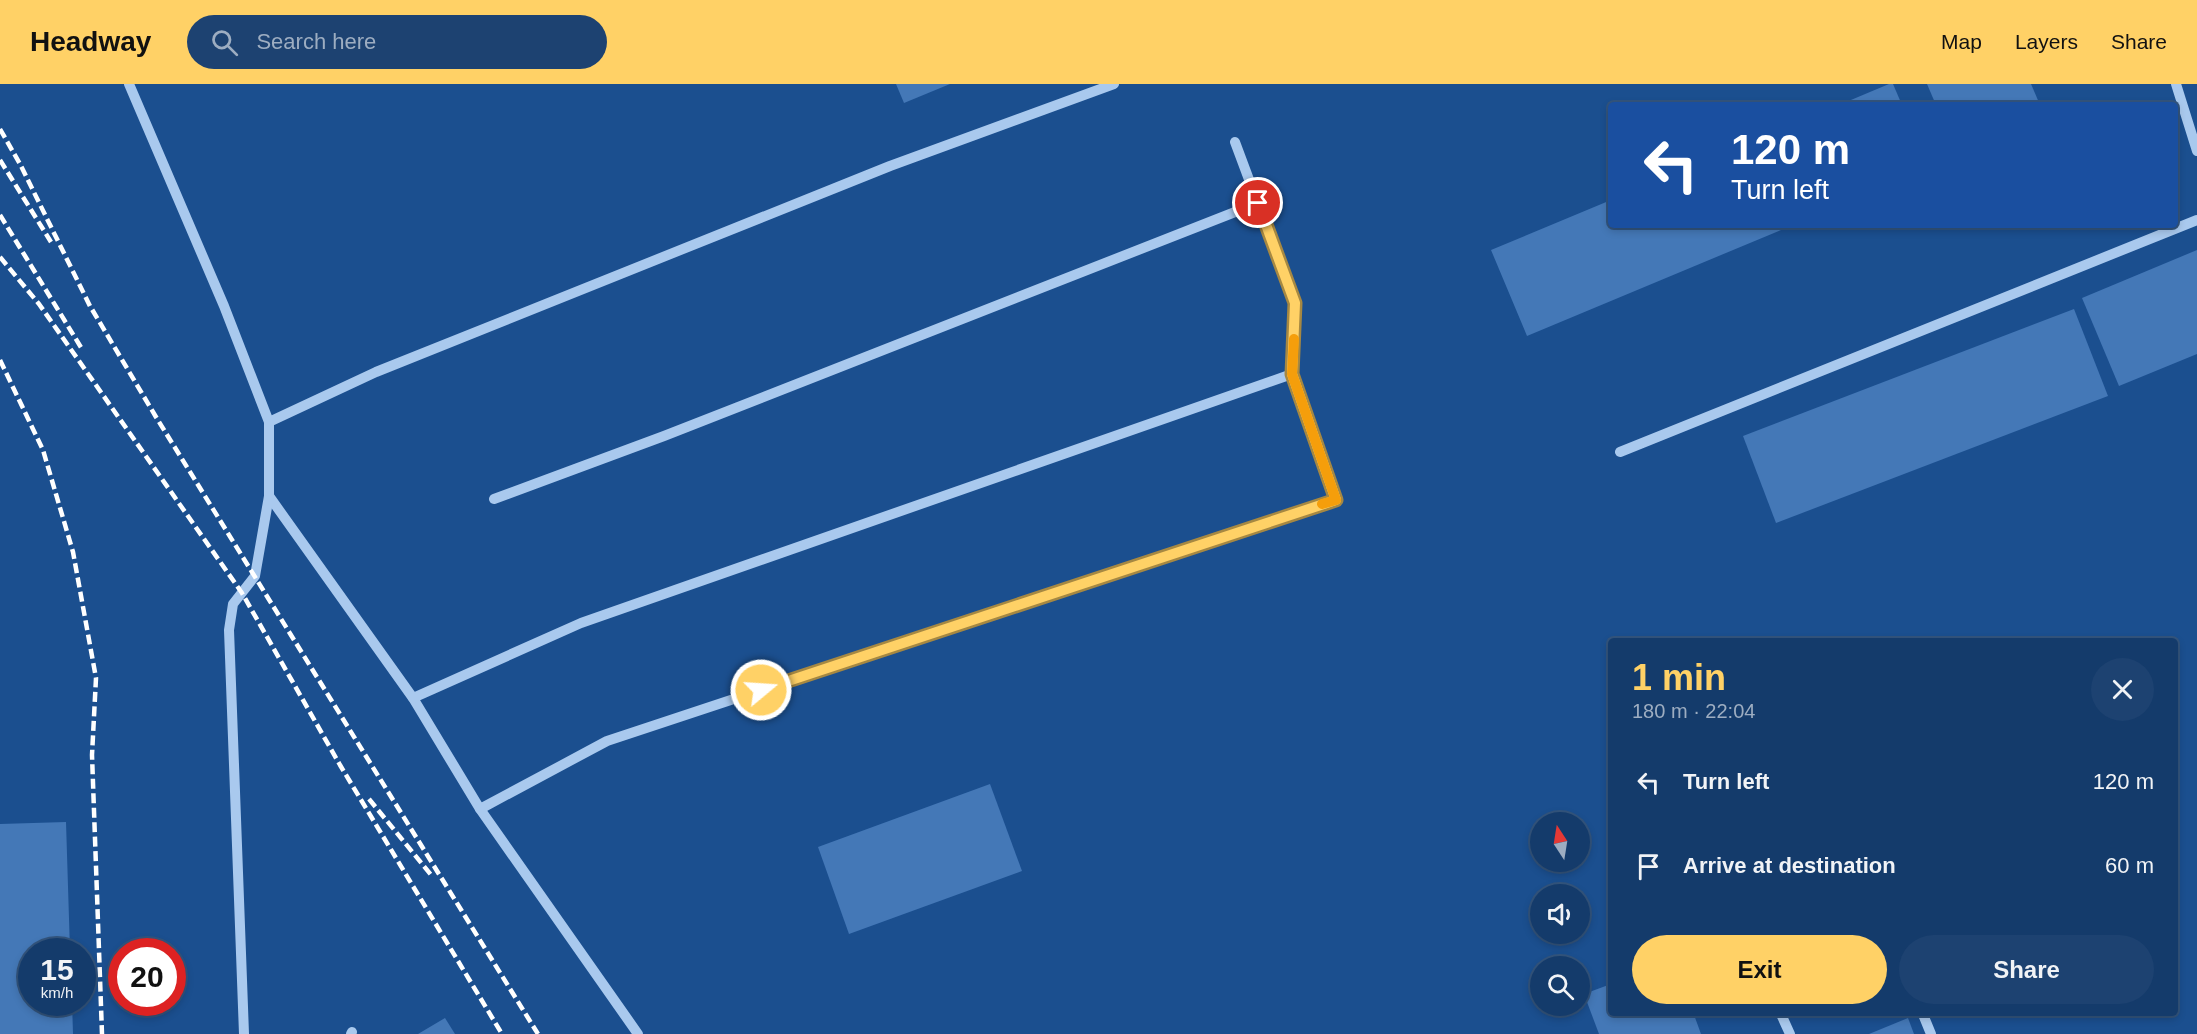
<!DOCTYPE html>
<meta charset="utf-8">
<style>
body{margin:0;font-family:Arial,sans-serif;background:#1d4271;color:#f1f3f6;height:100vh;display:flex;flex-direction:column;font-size:22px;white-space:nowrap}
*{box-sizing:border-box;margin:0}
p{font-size:20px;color:#9dadc1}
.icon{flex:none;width:33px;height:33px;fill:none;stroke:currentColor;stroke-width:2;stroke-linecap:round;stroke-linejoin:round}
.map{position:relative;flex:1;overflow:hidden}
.details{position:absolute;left:1608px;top:554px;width:570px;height:378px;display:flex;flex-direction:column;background:#143b6b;border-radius:6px;box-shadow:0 3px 9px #0003,0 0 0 2px #33557e}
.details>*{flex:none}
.hud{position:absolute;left:1608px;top:18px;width:570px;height:126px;border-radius:6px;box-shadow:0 3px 9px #0003,0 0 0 2px #33557e;background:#1a4fa0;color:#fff;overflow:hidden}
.needle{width:39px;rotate:348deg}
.controls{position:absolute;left:1530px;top:728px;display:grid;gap:12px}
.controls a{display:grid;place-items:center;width:60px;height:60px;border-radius:50%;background:#143b6b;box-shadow:0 3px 9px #0003,0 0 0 2px #33557e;font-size:30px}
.speed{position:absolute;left:18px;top:854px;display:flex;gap:12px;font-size:30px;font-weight:700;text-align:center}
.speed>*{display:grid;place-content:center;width:78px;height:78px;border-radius:50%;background:#143b6b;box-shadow:0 3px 9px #0003,0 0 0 2px #33557e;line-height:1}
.speed small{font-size:15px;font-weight:400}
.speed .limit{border:9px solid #d22;background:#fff;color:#111}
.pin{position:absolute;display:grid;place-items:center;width:51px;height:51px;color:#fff;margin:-26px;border:3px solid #fff;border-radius:50%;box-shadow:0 2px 6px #0007}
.me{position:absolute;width:66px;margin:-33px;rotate:72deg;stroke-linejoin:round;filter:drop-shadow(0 0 4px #0008)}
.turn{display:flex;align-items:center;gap:21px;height:126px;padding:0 24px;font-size:27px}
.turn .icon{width:78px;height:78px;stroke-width:2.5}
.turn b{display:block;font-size:42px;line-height:51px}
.round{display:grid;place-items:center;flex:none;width:63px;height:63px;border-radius:32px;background:#1d4271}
.summary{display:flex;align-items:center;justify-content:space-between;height:102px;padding:0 24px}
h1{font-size:36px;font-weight:700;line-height:45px;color:#ffd166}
.cta{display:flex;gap:12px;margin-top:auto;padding:12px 24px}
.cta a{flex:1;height:69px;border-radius:36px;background:#ffd166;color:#111;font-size:24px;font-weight:700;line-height:69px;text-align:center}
.cta a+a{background:#1d4271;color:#f1f3f6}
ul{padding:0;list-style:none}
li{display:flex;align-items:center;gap:18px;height:84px;padding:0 24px}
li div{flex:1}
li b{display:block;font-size:22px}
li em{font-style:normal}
header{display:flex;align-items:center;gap:36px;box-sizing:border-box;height:84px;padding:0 30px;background:#ffd166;color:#111}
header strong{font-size:28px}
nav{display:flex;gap:33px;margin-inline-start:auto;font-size:21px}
.search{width:420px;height:54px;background:#1d4271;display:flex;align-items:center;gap:15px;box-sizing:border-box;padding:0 21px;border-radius:33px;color:#9dadc1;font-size:22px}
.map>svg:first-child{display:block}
.building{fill:#4478b7}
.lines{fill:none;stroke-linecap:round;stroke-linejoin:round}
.minor{stroke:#a9c9ee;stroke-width:10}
.rail{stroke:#fff;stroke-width:4.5;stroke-dasharray:10 4.5;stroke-linecap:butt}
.route-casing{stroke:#a68842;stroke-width:15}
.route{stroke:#ffd166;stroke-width:10}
.slow{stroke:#f59e0b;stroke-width:10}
</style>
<header>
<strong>Headway</strong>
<div class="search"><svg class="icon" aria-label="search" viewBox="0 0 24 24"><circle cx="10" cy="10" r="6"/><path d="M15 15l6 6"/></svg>Search here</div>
<nav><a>Map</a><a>Layers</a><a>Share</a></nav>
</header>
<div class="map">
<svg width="2197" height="950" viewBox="0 0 2197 950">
<rect width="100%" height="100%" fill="#1b4f8f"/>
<g class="building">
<polygon points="896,0 950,0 904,19"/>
<polygon points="1889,0 1893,0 1902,21 1839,21"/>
<polygon points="1927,0 2031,0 2040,21 1936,21"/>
<polygon points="1611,116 1611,141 1793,141 1527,252 1491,166"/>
<polygon points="2197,166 2197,270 2119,302 2082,214"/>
<polygon points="2074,225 2108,312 1776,439 1743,352"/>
<polygon points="990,700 1022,787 849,850 818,763"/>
<polygon points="66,738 70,867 32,867 32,918 72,918 73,950 0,950 0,740"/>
<polygon points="1611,900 1611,928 1693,928 1701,950 1599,950 1584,910"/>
<polygon points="445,934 455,950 418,950"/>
<polygon points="1908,934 1914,950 1869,950"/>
</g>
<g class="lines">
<g class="minor">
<polyline points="129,0 224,222 269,338 269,412 255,492 233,520 229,546 244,950"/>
<polyline points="2176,0 2197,67"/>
<polyline points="269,338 376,288 890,82 1114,0"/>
<polyline points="1620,368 2197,136"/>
<polyline points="269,412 413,614 480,725 638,950"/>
<polyline points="494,415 664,352 1258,119"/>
<polyline points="413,614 581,539 1292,290"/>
<polyline points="480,725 607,657 1336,416 1292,290 1295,219 1235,58"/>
<polyline points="1780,928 1790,950"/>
<polyline points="1922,928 1931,950"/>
<polyline points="351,950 352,948"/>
</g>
<g class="rail">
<polyline points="0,45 20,80 90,222 156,333 538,950"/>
<polyline points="0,76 51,158"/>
<polyline points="0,131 82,265"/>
<polyline points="0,173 39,220 242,509 340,681 502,950"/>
<polyline points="0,276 43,366 73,468 96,594 92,671 102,950"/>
<polyline points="369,715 432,792"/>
</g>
</g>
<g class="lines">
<g class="route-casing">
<polyline id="route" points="761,606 1336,416 1292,290 1295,219 1258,119"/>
</g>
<use href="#route" class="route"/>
<polyline class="slow" points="1294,255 1292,290 1336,416 1322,420"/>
</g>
</svg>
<div class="controls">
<a><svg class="needle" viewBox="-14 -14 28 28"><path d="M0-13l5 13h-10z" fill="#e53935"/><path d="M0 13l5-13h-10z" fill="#9dadc1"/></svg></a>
<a><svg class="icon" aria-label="sound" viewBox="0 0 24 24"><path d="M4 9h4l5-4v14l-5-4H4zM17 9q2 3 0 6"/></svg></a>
<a><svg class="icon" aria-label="search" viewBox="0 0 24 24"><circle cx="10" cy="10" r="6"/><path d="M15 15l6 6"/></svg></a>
</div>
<div class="speed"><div>15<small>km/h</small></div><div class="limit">20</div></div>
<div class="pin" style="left:1258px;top:119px;background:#d93025"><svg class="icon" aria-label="arrive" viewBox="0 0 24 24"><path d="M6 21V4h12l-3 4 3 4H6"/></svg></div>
<svg class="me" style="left:761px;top:606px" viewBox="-20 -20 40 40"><circle r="17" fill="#ffd166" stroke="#fff" stroke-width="3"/><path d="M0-11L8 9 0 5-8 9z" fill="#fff"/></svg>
<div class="hud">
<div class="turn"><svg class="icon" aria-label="left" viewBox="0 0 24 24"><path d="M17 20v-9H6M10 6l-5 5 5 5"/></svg><div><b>120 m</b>Turn left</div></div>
</div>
<section class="details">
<div class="summary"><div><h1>1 min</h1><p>180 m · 22:04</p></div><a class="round"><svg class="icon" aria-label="close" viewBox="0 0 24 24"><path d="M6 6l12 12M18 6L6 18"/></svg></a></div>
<ul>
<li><svg class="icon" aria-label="left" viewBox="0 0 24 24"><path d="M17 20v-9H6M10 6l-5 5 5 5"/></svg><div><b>Turn left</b></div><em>120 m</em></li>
<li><svg class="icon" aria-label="arrive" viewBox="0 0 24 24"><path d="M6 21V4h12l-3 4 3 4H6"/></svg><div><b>Arrive at destination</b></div><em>60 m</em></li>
</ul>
<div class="cta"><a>Exit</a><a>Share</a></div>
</section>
</div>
